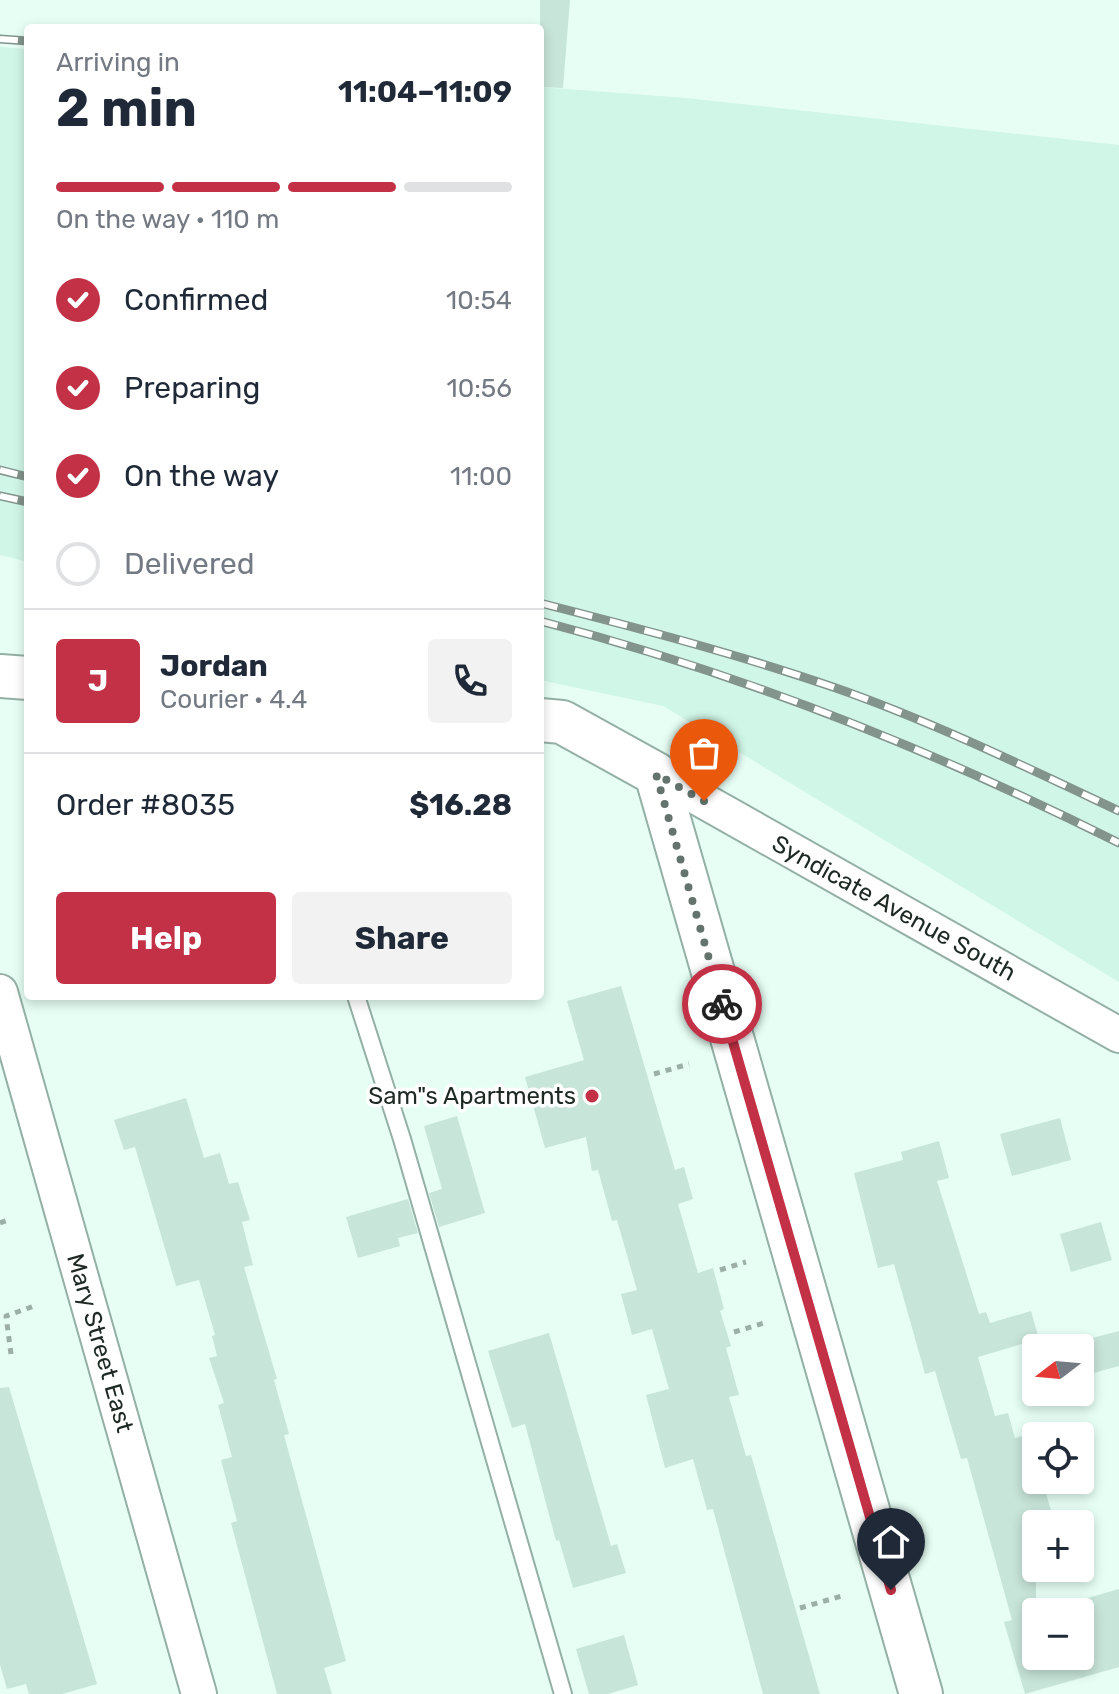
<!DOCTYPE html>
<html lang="en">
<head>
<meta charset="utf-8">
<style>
	:root { --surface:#fff; --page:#f2f2f3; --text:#1f2937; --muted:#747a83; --line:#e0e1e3; --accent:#c23145 }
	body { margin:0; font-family:Rubik,sans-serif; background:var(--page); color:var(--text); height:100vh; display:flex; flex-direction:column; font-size:30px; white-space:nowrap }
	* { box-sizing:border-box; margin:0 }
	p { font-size:26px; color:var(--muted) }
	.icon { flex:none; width:44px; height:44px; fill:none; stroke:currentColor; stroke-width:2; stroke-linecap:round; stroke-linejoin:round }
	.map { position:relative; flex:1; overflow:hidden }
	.panel { position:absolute; left:24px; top:24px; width:520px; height:976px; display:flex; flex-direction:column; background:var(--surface); border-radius:8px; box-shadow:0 4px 12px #0003 }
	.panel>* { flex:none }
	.needle { width:52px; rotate:254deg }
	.controls { position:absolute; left:1022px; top:1334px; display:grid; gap:16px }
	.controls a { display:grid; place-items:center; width:72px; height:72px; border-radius:8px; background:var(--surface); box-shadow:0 4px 12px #0003; font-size:40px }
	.pin { position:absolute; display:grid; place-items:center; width:68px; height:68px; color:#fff; margin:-82px -34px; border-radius:50% 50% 50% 0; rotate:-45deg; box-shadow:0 0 8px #0007 }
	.pin .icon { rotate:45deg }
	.courier { position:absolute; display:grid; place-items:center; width:80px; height:80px; margin:-40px; border:6px solid #c23145; border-radius:50%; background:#fff; color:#222; box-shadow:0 2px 10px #0007 }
	.summary em { font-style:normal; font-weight:700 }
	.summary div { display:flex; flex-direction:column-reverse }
	.summary { display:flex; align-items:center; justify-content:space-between; height:136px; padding:0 32px }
	h1 { font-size:52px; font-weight:700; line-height:60px }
	.bar { display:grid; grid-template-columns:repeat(4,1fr); gap:12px 8px; align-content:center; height:96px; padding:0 32px }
	.bar i { height:10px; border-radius:6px; background:var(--line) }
	.bar .selected { background:var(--accent) }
	.bar p { grid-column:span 4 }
	.line { display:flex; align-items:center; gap:20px; padding:0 32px; border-top:2px solid var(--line) }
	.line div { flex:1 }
	.round { display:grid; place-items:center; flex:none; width:84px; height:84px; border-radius:8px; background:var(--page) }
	ol { padding:0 32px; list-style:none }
	li { display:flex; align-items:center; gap:24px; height:88px }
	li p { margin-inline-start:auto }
	li .icon { padding:8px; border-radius:50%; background:var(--accent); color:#fff; stroke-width:4 }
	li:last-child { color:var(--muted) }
	li i { width:44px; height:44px; border:4px solid var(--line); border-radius:50% }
	.action { display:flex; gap:16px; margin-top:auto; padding:16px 32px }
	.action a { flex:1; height:92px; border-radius:8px; background:var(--accent); color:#fff; font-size:32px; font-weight:700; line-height:92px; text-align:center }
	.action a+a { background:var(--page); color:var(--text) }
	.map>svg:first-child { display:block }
	.built { fill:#d0f6e7 }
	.building { fill:#c8e5d9 }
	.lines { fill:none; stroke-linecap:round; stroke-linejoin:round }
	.service-casing { stroke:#94b0a5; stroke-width:20 }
	.minor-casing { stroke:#94b0a5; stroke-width:38 }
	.tertiary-casing { stroke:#94b0a5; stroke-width:46 }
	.path { stroke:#9cafa7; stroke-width:5; stroke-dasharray:6 6; stroke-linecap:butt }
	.service { stroke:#fff; stroke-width:16 }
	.minor { stroke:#fff; stroke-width:34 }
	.tertiary { stroke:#fff; stroke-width:42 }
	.rail-casing { stroke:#83948d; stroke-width:9 }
	.rail { stroke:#fff; stroke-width:6; stroke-dasharray:18; stroke-linecap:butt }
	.done { stroke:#64746d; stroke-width:8; stroke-dasharray:0 14.4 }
	.route { stroke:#c23145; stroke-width:10 }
	.poi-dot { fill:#c23145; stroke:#fff; stroke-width:3 }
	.labels { text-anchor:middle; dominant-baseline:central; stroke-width:7; stroke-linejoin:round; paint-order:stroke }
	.street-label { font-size:24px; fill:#1e2924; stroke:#fff }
	.poi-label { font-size:24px; fill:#1e2924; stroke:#fff; text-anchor:end }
</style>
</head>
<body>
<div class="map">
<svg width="1119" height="1694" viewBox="0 0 1119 1694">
	<rect width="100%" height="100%" fill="#e6fef4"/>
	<g class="built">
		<path d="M 0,47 L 28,49 L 28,562 L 0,555 Z"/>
		<path d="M 540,87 L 686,98 L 1119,145 L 1119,982 L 663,706 L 540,680 Z"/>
	</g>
	<g class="building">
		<path d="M 540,0 L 570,0 L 563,88 L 540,87 Z"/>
		<path d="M 621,986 L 675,1170 L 684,1167 L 693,1199 L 678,1204 L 698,1273 L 713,1268 L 724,1309 L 720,1311 L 731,1346 L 726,1348 L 739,1395 L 729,1397 L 746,1456 L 751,1455 L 820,1694 L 763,1694 L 713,1509 L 707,1510 L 693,1459 L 665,1468 L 646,1395 L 669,1389 L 652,1329 L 632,1335 L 621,1294 L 637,1290 L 617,1220 L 612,1221 L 598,1170 L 592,1171 L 586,1137 L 545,1148 L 525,1077 L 584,1060 L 567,1001 Z"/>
		<path d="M 186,1098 L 204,1158 L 220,1153 L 229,1184 L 238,1182 L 250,1220 L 242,1222 L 253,1265 L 244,1267 L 277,1379 L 274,1380 L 289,1434 L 284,1435 L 346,1661 L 324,1668 L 332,1694 L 277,1694 L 231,1523 L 237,1521 L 221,1460 L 232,1457 L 218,1405 L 224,1403 L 209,1358 L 217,1356 L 212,1336 L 215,1335 L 199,1280 L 176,1286 L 135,1147 L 124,1150 L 114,1120 Z"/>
		<path d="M 457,1116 L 485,1213 L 439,1227 L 429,1193 L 442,1189 L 424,1126 Z"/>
		<path d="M 1060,1118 L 1071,1160 L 1012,1176 L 1000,1134 Z"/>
		<path d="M 939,1141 L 949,1178 L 937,1181 L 979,1314 L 986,1312 L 990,1323 L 1031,1311 L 1039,1339 L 978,1357 L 995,1416 L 1008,1413 L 1015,1438 L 1031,1434 L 1036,1452 L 1036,1480 L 1042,1480 L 1055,1524 L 1036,1524 L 1036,1656 L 1080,1656 L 1080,1612 L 1040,1612 L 1119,1589 L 1119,1667 L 1025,1694 L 1004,1622 L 1012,1620 L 967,1458 L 961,1459 L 935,1371 L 925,1374 L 894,1264 L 878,1268 L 854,1173 L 903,1160 L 901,1152 Z"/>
		<path d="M 408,1199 L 418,1233 L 398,1238 L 400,1246 L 358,1258 L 346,1217 Z"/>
		<path d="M 1101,1222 L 1112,1260 L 1071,1272 L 1060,1234 Z"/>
		<path d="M 1119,1331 L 1119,1366 L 1086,1375 L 1077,1342 Z"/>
		<path d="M 549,1333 L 611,1546 L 617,1544 L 626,1573 L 573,1588 L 559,1540 L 556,1541 L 525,1424 L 512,1428 L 488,1351 Z"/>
		<path d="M 9,1387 L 97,1684 L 62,1694 L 29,1694 L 26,1684 L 7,1689 L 0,1665 L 0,1388 Z"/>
		<path d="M 624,1635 L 638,1685 L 608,1694 L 589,1694 L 576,1649 Z"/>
	</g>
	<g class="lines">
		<defs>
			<path id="service" d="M 356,996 L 402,1139 L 563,1694"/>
			<g id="minor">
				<path d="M 656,774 L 1119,1035"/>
				<path d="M 0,992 L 199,1694"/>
			</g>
			<g id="tertiary">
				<path d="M 0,676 L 28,678"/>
				<path d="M 540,720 L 562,722 L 656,774 L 921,1694"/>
			</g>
		</defs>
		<use href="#service" class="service-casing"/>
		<use href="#minor" class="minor-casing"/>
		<use href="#tertiary" class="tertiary-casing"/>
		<g class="path">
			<path d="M 654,1074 L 689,1064"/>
			<path d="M 0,1223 L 8,1220"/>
			<path d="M 720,1270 L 746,1262"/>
			<path d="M 734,1332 L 764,1323"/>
			<path d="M 11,1354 L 6,1316 L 37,1305"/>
			<path d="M 800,1608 L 842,1596"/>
		</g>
		<use href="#service" class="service"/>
		<use href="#minor" class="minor"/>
		<use href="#tertiary" class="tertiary"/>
		<defs>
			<g id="rail">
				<path d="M 0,39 L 28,41"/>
				<path d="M 0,470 L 28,477"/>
				<path d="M 0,496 L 28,502"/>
				<path d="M 540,603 C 638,628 737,654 833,687 C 931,721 1026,767 1119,811"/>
				<path d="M 540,621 C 741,673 933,750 1119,843"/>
			</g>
		</defs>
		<use href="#rail" class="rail-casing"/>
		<use href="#rail" class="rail"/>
	</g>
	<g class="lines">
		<path class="done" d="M 704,801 L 656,774 L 722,1004"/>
		<path class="route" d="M 722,1004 L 891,1590"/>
	</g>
	<circle class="poi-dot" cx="592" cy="1096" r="8"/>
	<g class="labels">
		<g class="street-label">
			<text transform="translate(894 908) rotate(29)">Syndicate Avenue South</text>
			<text transform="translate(100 1343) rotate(74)">Mary Street East</text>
		</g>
		<g class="poi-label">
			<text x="576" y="1096">Sam"s Apartments</text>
		</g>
	</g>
</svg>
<div class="controls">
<a><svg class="needle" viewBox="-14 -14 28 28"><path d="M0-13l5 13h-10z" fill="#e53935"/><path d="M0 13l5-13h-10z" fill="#747a83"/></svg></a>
<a><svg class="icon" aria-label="locate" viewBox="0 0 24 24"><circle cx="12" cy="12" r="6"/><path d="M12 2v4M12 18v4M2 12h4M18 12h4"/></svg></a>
<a>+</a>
<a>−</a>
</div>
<div class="pin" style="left:704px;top:801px;background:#ea580c"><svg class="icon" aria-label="bag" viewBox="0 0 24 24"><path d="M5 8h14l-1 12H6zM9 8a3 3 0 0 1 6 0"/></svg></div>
<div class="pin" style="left:891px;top:1590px;background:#1f2937"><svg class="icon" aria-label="home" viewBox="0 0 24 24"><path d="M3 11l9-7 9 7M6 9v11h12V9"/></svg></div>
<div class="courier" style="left:722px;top:1004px"><svg class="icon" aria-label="bike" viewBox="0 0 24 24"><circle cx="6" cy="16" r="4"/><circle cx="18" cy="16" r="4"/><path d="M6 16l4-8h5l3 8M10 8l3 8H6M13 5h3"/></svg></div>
<section class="panel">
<div class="summary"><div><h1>2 min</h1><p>Arriving in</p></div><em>11:04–11:09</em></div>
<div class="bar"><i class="selected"></i><i class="selected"></i><i class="selected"></i><i></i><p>On the way · 110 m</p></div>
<ol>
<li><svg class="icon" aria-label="check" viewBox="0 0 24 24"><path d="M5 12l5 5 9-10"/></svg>Confirmed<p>10:54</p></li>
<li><svg class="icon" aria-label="check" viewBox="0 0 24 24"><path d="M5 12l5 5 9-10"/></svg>Preparing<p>10:56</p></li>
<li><svg class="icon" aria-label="check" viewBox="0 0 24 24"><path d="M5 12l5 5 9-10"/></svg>On the way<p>11:00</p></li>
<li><i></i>Delivered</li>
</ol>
<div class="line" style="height:144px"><b class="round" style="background:var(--accent);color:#fff">J</b><div><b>Jordan</b><p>Courier · 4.4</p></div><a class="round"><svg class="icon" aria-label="phone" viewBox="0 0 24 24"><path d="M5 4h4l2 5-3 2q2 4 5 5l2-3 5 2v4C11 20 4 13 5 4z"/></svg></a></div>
<div class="line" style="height:104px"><div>Order #8035</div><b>$16.28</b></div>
<div class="action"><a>Help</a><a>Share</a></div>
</section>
</div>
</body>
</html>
